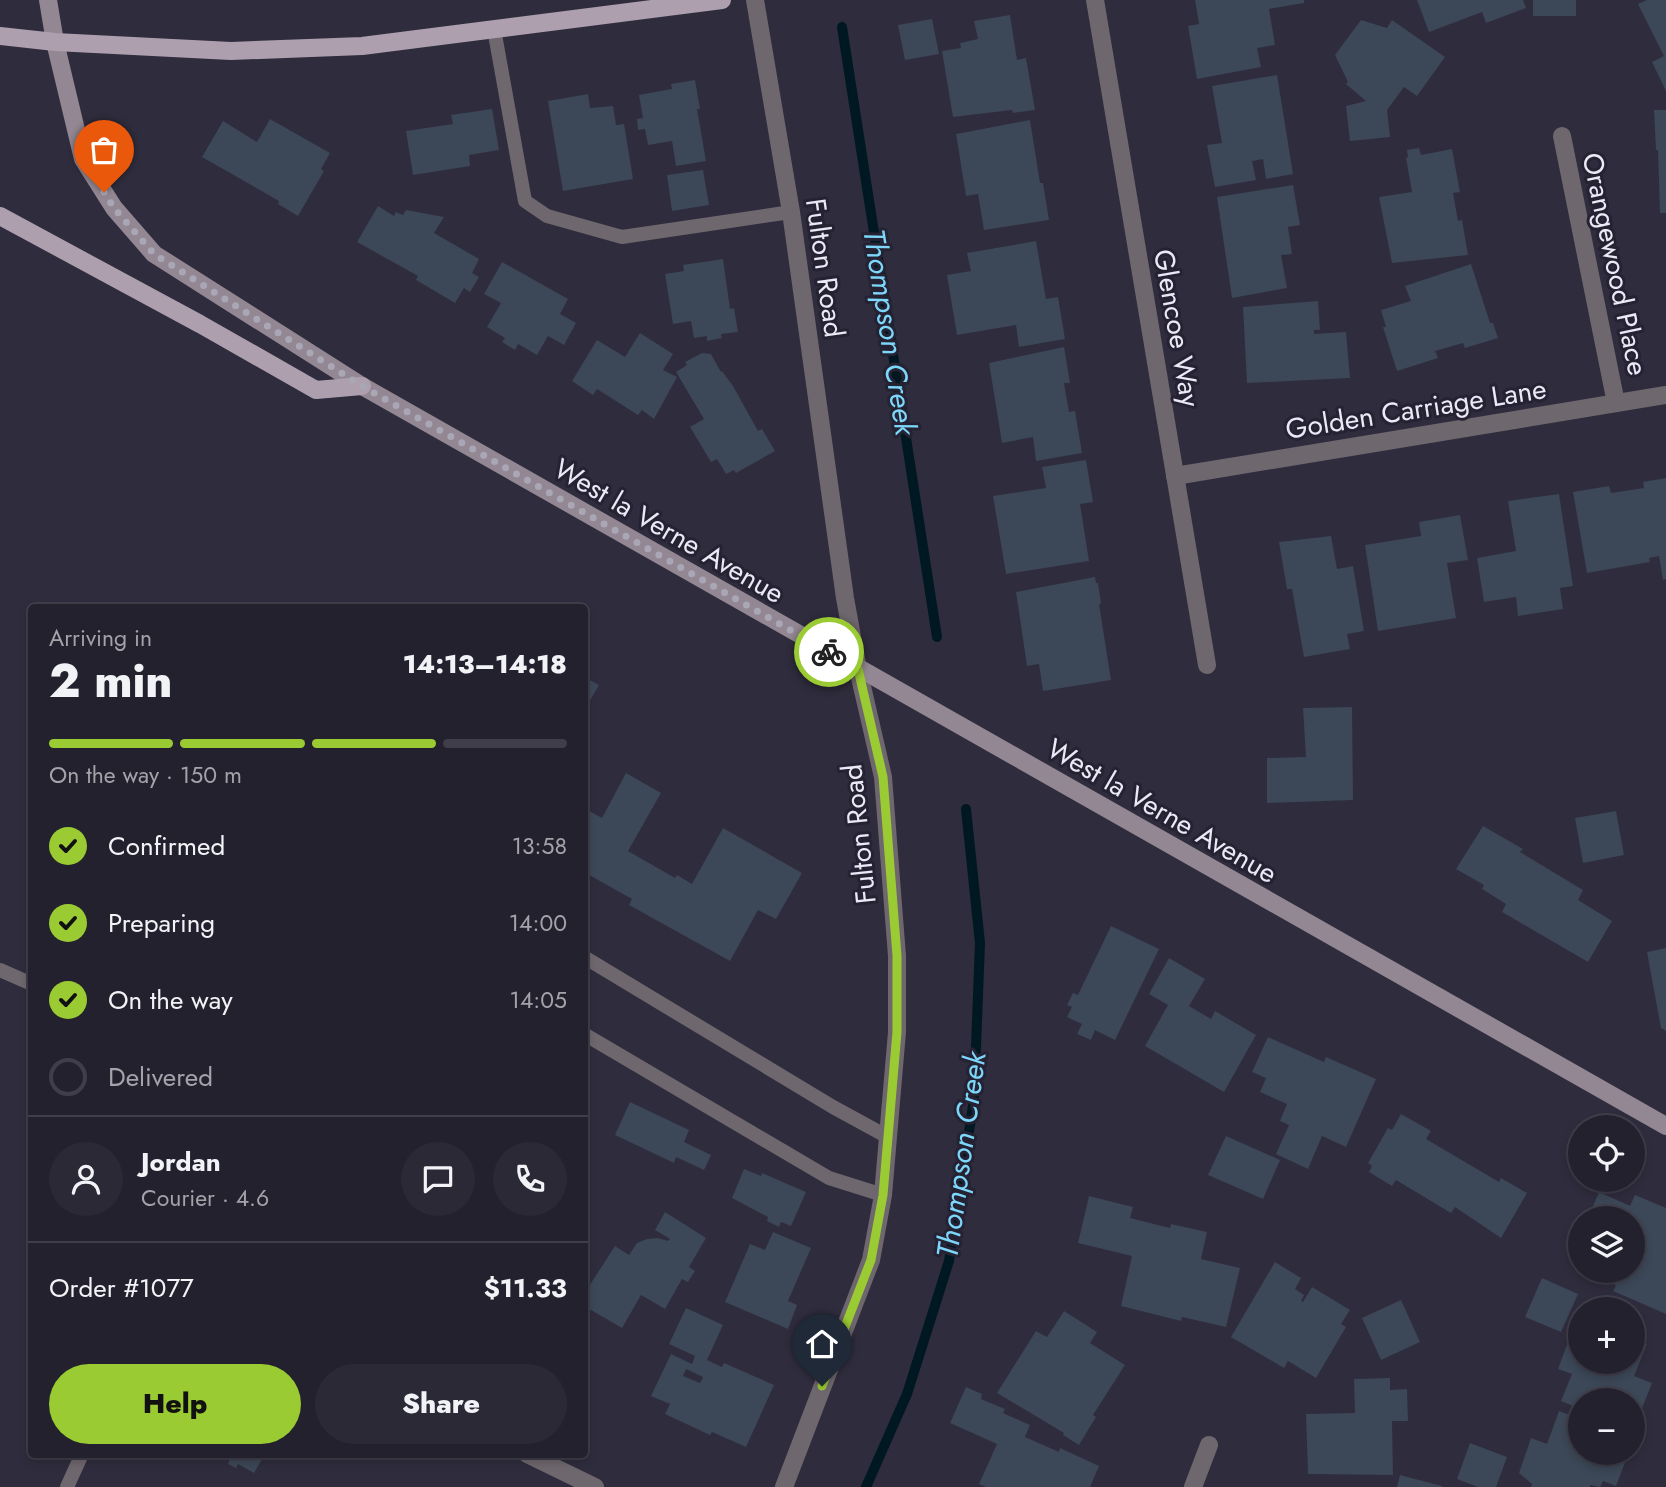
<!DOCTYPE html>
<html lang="en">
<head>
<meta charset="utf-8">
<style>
	:root { --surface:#23212e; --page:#2b2936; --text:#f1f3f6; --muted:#a3a3aa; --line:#403e4a; --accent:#9bcb32 }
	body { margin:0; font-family:Jost,sans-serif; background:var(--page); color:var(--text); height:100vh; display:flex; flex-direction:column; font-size:26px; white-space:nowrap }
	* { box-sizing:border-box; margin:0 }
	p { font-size:23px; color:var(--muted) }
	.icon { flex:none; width:38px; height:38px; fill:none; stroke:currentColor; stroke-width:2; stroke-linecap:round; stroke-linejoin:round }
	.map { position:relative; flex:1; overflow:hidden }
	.side { position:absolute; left:28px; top:604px; width:560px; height:854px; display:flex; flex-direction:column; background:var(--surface); border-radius:7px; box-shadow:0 4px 10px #0003,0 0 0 2px var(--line) }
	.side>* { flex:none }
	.buttons { position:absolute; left:1568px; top:1115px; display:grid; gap:14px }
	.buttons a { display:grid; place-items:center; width:77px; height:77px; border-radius:50%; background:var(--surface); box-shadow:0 4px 10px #0003,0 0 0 2px var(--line); font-size:35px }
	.pin { position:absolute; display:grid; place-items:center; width:60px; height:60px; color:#fff; margin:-72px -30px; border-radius:50% 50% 50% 0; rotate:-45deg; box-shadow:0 0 7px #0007 }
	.pin .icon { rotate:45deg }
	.courier { position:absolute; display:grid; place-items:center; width:70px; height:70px; margin:-35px; border:5px solid #9bcb32; border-radius:50%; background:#fff; color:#222; box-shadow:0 2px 9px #0007 }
	.summary em { font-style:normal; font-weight:800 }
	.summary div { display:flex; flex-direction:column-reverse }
	.summary { display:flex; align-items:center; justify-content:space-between; height:119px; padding:0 21px }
	h1 { font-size:46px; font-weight:800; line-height:52px }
	.bar { display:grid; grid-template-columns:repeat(4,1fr); gap:10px 7px; align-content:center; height:84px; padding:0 21px }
	.bar i { height:9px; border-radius:5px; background:var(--line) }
	.bar .current { background:var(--accent) }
	.bar p { grid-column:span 4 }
	.line { display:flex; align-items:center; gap:18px; padding:0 21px; border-top:2px solid var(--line) }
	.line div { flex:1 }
	.round { display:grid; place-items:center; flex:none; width:74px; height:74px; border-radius:37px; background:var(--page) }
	ol { padding:0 21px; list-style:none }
	li { display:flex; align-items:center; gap:21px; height:77px }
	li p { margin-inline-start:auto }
	li .icon { padding:7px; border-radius:50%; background:var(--accent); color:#111; stroke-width:4 }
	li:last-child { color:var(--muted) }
	li i { width:38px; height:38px; border:4px solid var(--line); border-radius:50% }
	.button { display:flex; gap:14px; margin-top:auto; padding:14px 21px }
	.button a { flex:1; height:80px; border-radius:42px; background:var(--accent); color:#111; font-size:28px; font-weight:800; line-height:80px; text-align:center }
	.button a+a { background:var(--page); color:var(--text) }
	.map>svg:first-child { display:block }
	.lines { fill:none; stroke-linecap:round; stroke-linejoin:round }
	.stream { stroke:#001822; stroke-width:10 }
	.building { fill:#3c4757; fill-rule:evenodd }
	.service { stroke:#6e676e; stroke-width:14 }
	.minor { stroke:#6e676e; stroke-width:18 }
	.secondary { stroke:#928792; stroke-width:18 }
	.primary { stroke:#ad9fae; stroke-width:18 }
	.done { stroke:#a9a7b5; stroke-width:7; stroke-dasharray:0 12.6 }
	.route { stroke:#9bcb32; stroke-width:9 }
	.labels { text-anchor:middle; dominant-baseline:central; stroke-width:6; stroke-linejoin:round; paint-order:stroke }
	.street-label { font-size:28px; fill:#ebe9f5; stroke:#252233 }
	.water-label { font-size:30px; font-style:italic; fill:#7dd7fa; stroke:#252233 }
</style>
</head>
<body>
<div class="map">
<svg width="1666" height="1487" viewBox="0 0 1666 1487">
	<rect width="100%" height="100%" fill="#2f2c3d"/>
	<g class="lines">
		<g class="stream">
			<path d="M 842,27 L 937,637"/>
			<path d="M 866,1487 L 907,1394 L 949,1261 L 974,1099 L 980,943 L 966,809"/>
		</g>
	</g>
	<g class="building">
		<path d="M 1195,0 L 1304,0 L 1304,3 L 1269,9 L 1275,45 L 1257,48 L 1261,67 L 1197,79 L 1188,26 L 1199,24 Z"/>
		<path d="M 1417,0 L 1523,0 L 1526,8 L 1486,23 L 1482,12 L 1429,32 Z"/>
		<rect x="1533" y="0" width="43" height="16"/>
		<path d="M 1647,0 L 1666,0 L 1666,91 L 1652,62 L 1664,56 L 1638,4 Z"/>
		<path d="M 1010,15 L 1017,60 L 1026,58 L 1035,110 L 1013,113 L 1012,110 L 953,117 L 942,51 L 961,48 L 960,43 L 978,39 L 974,21 Z"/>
		<path d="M 932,19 L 939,54 L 905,60 L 898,25 Z"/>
		<path d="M 1361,20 L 1387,28 L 1392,20 L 1445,57 L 1417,96 L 1404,87 L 1387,110 L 1390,137 L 1350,141 L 1346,106 L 1366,101 L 1346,84 L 1348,82 L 1335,55 Z"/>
		<path d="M 1277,75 L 1293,174 L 1266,179 L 1263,159 L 1252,161 L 1256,180 L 1215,187 L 1207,145 L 1222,143 L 1212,86 Z"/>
		<path d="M 695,80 L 700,109 L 697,109 L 706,161 L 676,166 L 672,141 L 648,145 L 645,129 L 638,130 L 637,119 L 643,118 L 639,95 L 672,89 L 671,84 Z"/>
		<path d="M 588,94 L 590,108 L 613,106 L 616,125 L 624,124 L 633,179 L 563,191 L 548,101 Z"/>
		<path d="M 492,109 L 499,150 L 469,155 L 470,166 L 413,175 L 406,131 L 453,124 L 451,115 Z"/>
		<path d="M 1654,110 L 1666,110 L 1666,213 L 1660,213 L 1658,150 L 1656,150 Z"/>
		<path d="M 270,119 L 330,153 L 321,169 L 324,171 L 298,216 L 278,204 L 279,201 L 202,157 L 223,121 L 257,142 Z"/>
		<path d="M 1030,120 L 1040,183 L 1043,183 L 1049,220 L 984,230 L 978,194 L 966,196 L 956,134 Z"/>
		<path d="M 1419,148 L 1421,155 L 1452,149 L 1460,192 L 1453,193 L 1458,221 L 1462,220 L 1468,255 L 1392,263 L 1379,197 L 1412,192 L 1406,158 L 1408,157 L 1407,150 Z"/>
		<path d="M 703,170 L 709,205 L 672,211 L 667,175 Z"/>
		<path d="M 1293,185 L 1300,225 L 1288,227 L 1292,254 L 1281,255 L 1287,288 L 1232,298 L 1217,197 Z"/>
		<path d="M 378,206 L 394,216 L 396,212 L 403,215 L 406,210 L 444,217 L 434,233 L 479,259 L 472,273 L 479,277 L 470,292 L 464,288 L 455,303 L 416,280 L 418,276 L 357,242 Z"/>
		<path d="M 1036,241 L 1046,299 L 1058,297 L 1065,339 L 1019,347 L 1016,325 L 957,335 L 947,275 L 971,271 L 967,253 Z"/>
		<path d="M 723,259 L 730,309 L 734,308 L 738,332 L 721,334 L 722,338 L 707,341 L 707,336 L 694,338 L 691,321 L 673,324 L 665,274 L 684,271 L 683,265 Z"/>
		<path d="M 502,262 L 568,299 L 560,314 L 576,323 L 564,345 L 548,336 L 537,355 L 518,344 L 515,350 L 502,342 L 505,338 L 487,327 L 501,303 L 484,294 Z"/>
		<path d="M 1471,264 L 1490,323 L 1493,323 L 1498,338 L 1465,348 L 1463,343 L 1435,351 L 1438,358 L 1397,371 L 1383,327 L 1386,327 L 1381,310 L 1411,301 L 1405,286 Z"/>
		<path d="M 1318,301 L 1320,330 L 1314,330 L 1314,334 L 1346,332 L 1350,378 L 1247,383 L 1243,307 Z"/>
		<path d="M 640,333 L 673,354 L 663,370 L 677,377 L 654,419 L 642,410 L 638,415 L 597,389 L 593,395 L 572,381 L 597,340 L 625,357 Z"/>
		<path d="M 1064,347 L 1070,383 L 1064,383 L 1069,412 L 1075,411 L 1082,453 L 1036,461 L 1033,437 L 1002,443 L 989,363 Z"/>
		<path d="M 702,353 L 711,354 L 721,372 L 722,371 L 733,386 L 758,431 L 762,429 L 775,451 L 736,473 L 734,470 L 726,474 L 717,459 L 711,462 L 690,427 L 704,419 L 676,372 L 687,365 L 685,362 Z"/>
		<path d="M 1086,460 L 1093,502 L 1080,504 L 1089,561 L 1006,574 L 993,496 L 1046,488 L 1042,467 Z"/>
		<path d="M 1666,478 L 1666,579 L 1663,580 L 1659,556 L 1649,558 L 1650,562 L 1587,573 L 1573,492 L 1609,486 L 1611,493 L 1644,488 L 1643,482 Z"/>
		<path d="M 1559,494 L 1573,586 L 1560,588 L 1563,609 L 1518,616 L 1516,597 L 1484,602 L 1477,558 L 1516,551 L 1508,501 Z"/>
		<path d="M 1460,515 L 1468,560 L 1447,563 L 1456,618 L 1378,631 L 1365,545 L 1421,536 L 1419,522 Z"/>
		<path d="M 1331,536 L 1337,569 L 1353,566 L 1364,631 L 1347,634 L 1350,649 L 1304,657 L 1292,589 L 1287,589 L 1279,542 Z"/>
		<path d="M 1095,577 L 1096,583 L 1098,583 L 1101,604 L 1099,604 L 1111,680 L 1043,691 L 1039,664 L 1027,666 L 1016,592 Z"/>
		<path d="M 584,677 L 599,685 L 584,711 Z"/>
		<path d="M 1352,707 L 1353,800 L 1267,803 L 1267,758 L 1306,757 L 1303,708 Z"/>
		<path d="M 626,773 L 661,793 L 628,851 L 675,878 L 677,875 L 692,884 L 723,828 L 802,873 L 776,919 L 758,910 L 730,961 L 629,905 L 632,899 L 584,872 L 584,808 L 602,818 Z"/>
		<path d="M 1616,811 L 1624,855 L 1583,863 L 1575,818 Z"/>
		<path d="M 1483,826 L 1523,849 L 1520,852 L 1583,890 L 1578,900 L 1612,921 L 1588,962 L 1502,912 L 1506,904 L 1482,889 L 1484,885 L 1456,869 Z"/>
		<path d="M 1111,926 L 1159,949 L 1115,1040 L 1095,1030 L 1091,1040 L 1077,1034 L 1082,1024 L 1067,1017 L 1072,1007 L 1067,1005 L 1073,993 L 1078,995 Z"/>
		<path d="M 1666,948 L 1666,1031 L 1661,1028 L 1647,952 Z"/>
		<path d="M 1169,958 L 1205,979 L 1189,1006 L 1211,1019 L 1215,1011 L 1256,1035 L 1224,1092 L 1145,1046 L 1168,1005 L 1149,994 Z"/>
		<path d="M 1268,1037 L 1324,1062 L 1326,1057 L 1376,1079 L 1346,1147 L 1322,1136 L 1308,1169 L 1276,1154 L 1289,1125 L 1280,1121 L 1287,1104 L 1260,1092 L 1266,1078 L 1252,1072 Z"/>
		<path d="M 630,1102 L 689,1130 L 684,1142 L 711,1155 L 704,1170 L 676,1157 L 674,1163 L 615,1135 Z"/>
		<path d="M 1401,1114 L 1431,1131 L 1426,1139 L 1499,1182 L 1501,1178 L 1527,1193 L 1501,1238 L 1455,1207 L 1451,1213 L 1396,1180 L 1392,1186 L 1369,1172 L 1372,1166 L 1368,1163 L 1388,1128 L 1392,1130 Z"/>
		<path d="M 1226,1136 L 1280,1160 L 1263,1199 L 1208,1175 Z"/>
		<path d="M 744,1169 L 761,1176 L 762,1173 L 806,1192 L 791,1226 L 781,1222 L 779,1227 L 767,1221 L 768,1217 L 732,1198 Z"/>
		<path d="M 1599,1192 L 1630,1206 L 1635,1195 L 1666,1208 L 1666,1314 L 1613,1291 L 1616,1286 L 1609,1279 L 1596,1270 L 1633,1270 L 1633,1218 L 1588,1218 Z"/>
		<path d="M 1089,1196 L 1133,1207 L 1130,1218 L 1170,1228 L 1171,1224 L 1207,1232 L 1201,1259 L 1240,1268 L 1226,1327 L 1182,1317 L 1181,1321 L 1121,1306 L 1132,1256 L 1078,1243 Z"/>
		<path d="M 665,1212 L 706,1238 L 689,1267 L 695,1271 L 688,1282 L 682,1279 L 665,1309 L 641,1295 L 622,1328 L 584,1306 L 584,1294 L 615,1246 L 629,1255 L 637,1243 L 647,1239 L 658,1238 L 668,1241 L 670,1239 L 655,1230 Z"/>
		<path d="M 773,1232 L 811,1248 L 788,1301 L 797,1305 L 788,1329 L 725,1302 L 750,1244 L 765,1250 Z"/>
		<path d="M 1275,1262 L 1301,1278 L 1295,1289 L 1304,1295 L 1301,1301 L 1303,1302 L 1312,1287 L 1350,1310 L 1341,1324 L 1346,1327 L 1316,1378 L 1288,1361 L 1284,1368 L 1231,1337 Z"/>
		<path d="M 1542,1278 L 1578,1294 L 1561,1332 L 1525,1317 Z"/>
		<path d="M 1401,1300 L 1420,1342 L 1381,1360 L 1362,1318 Z"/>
		<path d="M 686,1308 L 723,1325 L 707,1360 L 722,1367 L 724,1363 L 774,1385 L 746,1447 L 712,1432 L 710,1435 L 665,1414 L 670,1404 L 651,1396 L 671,1354 L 692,1364 L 695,1356 L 669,1344 ZM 686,1369 L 703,1377 L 700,1383 L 683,1376 Z"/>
		<path d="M 1064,1311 L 1097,1332 L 1090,1343 L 1125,1365 L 1093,1415 L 1096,1417 L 1079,1445 L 1063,1435 L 1064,1433 L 997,1393 L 1036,1331 L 1047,1337 Z"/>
		<path d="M 1573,1328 L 1580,1329 L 1580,1362 L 1633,1362 L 1633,1339 L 1647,1344 L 1634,1376 L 1652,1383 L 1633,1431 L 1633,1400 L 1580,1400 L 1580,1409 L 1561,1401 L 1572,1374 L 1558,1369 Z"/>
		<path d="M 1390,1378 L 1390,1390 L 1407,1389 L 1408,1421 L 1392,1421 L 1393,1475 L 1308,1474 L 1306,1414 L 1355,1413 L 1354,1379 Z"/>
		<path d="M 966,1387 L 982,1394 L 981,1399 L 1005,1409 L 1003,1413 L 1030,1425 L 1025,1437 L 1059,1452 L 1060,1448 L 1099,1466 L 1090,1487 L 986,1487 L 979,1484 L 997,1444 L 950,1423 Z"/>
		<path d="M 1559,1411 L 1580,1419 L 1580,1452 L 1629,1452 L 1616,1486 L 1603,1481 L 1600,1487 L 1590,1485 L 1590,1487 L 1531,1487 L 1532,1484 L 1519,1473 L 1531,1438 L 1547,1444 Z"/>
		<path d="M 1470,1443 L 1507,1457 L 1496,1487 L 1478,1487 L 1457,1479 Z"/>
		<path d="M 222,1454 L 265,1454 L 254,1473 L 238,1464 L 236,1468 L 228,1464 L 230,1459 Z"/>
		<path d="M 1400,1475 L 1442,1486 L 1442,1487 L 1397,1487 Z"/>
	</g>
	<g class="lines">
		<g class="service">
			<path d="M 494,29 L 525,201 L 547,216 L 622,237 L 791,212"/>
			<path d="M 584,957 L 833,1107 L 888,1137"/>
			<path d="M 0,970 L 32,984"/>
			<path d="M 584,1034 L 829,1178 L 883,1195"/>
			<path d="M 67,1487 L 82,1454"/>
		</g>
		<g class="minor">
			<path d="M 755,0 L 791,212 L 845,598 L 858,669 L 883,777 L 897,956 L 897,1032 L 883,1195 L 871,1260 L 784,1487"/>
			<path d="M 1095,0 L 1207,665"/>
			<path d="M 1562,136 L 1616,403"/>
			<path d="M 1175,476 L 1666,395"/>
			<path d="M 527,1454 L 595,1487"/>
			<path d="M 1193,1487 L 1209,1445"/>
		</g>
		<path class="secondary" d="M 48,0 L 55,42 L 83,159 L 114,208 L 154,254 L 362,386 L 1666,1126"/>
		<g class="primary">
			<path d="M 0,36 L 55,42 L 231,51 L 362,46 L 722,0"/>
			<path d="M 0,216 L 200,324 L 316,390 L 362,386"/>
		</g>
	</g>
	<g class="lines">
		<path class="done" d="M 104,192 L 114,208 L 154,254 L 362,386 L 829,652"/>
		<path class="route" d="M 822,1386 L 871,1260 L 883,1195 L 897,1032 L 897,956 L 883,777 L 858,669 L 829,652"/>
	</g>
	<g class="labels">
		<g class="street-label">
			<text transform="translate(1615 264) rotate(78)">Orangewood Place</text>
			<text transform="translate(825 268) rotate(82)">Fulton Road</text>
			<text transform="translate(1177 328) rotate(80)">Glencoe Way</text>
			<text transform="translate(1416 409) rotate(-9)">Golden Carriage Lane</text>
			<text transform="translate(669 531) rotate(30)">West la Verne Avenue</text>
			<text transform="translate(1162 811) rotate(30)">West la Verne Avenue</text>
			<text transform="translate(859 834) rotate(-96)">Fulton Road</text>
		</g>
		<g class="water-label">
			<text transform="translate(890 332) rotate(81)">Thompson Creek</text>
			<text transform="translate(961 1155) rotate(-82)">Thompson Creek</text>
		</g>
	</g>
</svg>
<div class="buttons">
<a><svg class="icon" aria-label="locate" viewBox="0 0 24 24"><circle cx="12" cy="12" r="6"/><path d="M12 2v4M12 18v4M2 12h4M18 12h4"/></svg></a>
<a><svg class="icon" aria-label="layers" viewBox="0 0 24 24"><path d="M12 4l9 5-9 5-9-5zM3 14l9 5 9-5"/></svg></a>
<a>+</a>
<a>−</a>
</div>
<div class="pin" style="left:104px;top:192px;background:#ea580c"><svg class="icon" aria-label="bag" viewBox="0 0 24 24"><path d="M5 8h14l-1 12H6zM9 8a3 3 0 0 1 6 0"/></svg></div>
<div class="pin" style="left:822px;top:1386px;background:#1f2937"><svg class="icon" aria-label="home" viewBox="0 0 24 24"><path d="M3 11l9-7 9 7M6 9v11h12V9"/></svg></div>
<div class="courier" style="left:829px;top:652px"><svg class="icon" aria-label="bike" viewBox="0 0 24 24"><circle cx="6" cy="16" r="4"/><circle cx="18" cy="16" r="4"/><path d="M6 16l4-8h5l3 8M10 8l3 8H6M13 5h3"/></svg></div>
<section class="side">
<div class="summary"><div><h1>2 min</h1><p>Arriving in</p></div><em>14:13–14:18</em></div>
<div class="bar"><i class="current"></i><i class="current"></i><i class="current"></i><i></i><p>On the way · 150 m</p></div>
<ol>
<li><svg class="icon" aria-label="check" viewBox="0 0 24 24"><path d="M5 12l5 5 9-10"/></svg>Confirmed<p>13:58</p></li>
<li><svg class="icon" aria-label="check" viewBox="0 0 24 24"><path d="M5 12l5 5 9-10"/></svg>Preparing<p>14:00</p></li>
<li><svg class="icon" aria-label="check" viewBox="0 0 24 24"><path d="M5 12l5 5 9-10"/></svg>On the way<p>14:05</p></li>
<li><i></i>Delivered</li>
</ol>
<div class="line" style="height:126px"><a class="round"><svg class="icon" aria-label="person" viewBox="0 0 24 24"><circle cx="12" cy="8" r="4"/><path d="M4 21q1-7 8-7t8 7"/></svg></a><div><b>Jordan</b><p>Courier · 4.6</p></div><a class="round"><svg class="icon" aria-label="chat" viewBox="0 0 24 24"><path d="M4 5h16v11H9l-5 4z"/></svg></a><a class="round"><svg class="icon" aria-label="phone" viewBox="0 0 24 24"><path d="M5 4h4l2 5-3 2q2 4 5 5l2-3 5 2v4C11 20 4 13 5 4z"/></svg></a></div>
<div class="line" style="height:91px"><div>Order #1077</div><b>$11.33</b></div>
<div class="button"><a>Help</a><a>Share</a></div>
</section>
</div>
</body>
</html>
